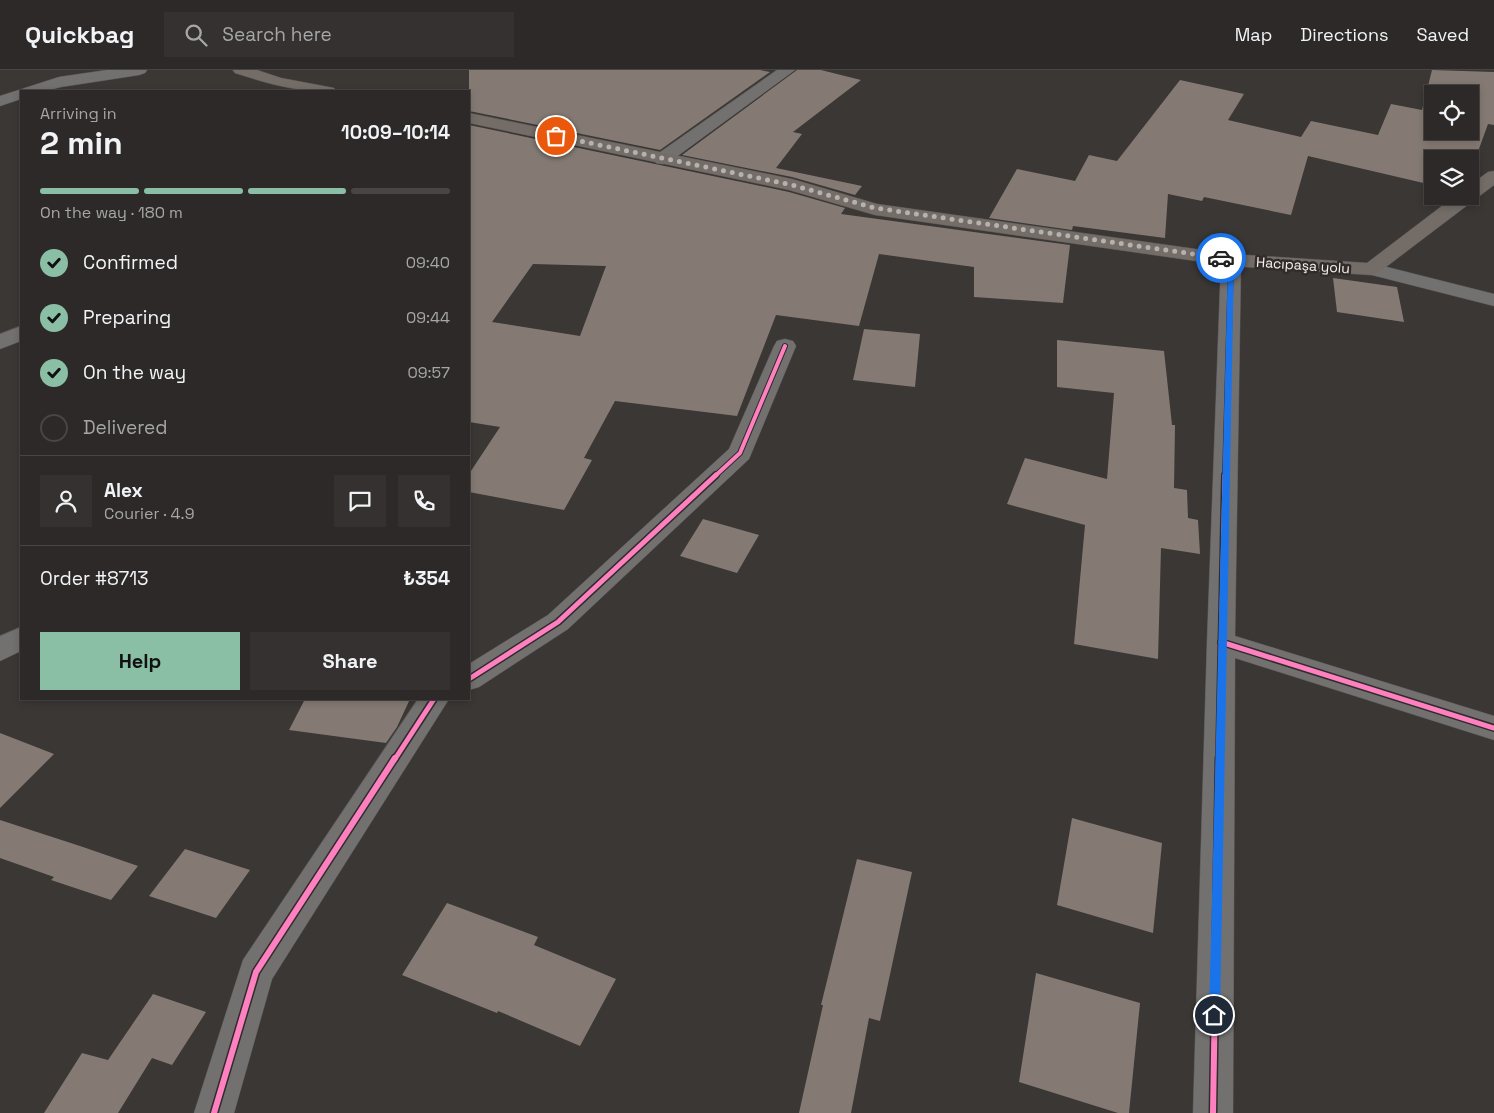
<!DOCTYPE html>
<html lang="en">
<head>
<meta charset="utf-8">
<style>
	:root { --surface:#2c2928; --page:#343130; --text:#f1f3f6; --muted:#a6a6a8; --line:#484545; --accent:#8abfa5 }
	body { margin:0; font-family:"Space Grotesk",sans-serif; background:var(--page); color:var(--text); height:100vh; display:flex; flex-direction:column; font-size:19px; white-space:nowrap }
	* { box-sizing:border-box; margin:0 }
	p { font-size:16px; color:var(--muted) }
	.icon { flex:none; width:28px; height:28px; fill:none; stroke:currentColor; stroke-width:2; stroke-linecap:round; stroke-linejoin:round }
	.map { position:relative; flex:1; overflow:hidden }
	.side { position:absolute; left:20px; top:20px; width:450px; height:610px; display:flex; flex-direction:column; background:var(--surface); border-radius:0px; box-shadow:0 2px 8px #0003,0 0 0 1px var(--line) }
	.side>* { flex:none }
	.buttons { position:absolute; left:1424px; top:15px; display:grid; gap:10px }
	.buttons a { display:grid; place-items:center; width:55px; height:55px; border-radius:0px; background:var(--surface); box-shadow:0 2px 8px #0003,0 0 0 1px var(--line); font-size:25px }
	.pin { position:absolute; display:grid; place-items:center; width:42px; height:42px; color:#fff; margin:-21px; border:2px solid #fff; border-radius:50%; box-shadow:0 1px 5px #0007 }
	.courier { position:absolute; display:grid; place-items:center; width:50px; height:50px; margin:-25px; border:4px solid #1a73e8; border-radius:50%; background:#fff; color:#222; box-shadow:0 1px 6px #0007 }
	.head em { font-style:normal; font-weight:600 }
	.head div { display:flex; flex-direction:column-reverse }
	.head { display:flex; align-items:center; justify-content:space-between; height:85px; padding:0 20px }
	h1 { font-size:32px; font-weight:600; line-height:38px }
	.bar { display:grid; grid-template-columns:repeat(4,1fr); gap:8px 5px; align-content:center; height:60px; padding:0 20px }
	.bar i { height:6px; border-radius:4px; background:var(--line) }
	.bar .on { background:var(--accent) }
	.bar p { grid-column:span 4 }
	.line { display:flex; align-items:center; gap:12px; padding:0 20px; border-top:1px solid var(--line) }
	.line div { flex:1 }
	.round { display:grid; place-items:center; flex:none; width:52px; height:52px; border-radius:0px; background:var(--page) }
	ol { padding:0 20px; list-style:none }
	li { display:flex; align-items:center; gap:15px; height:55px }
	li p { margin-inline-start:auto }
	li .icon { padding:5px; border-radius:50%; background:var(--accent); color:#111; stroke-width:4 }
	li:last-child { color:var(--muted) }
	li i { width:28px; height:28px; border:2px solid var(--line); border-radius:50% }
	.action { display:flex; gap:10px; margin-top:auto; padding:10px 20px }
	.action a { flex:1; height:58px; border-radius:0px; background:var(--accent); color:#111; font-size:20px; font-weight:600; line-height:58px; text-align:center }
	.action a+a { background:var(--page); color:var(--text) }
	header { display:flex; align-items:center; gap:30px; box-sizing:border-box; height:70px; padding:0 25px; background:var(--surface); border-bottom:1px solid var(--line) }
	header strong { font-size:24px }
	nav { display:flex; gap:28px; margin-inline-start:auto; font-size:18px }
	.search { width:350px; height:45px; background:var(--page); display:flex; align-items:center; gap:12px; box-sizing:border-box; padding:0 18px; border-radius:0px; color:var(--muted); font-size:19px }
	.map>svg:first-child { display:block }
	.building { fill:#847a73; fill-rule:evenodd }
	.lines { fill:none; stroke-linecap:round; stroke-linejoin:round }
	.minor-casing { stroke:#585554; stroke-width:1 }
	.major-casing { stroke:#585554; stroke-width:1 }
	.minor { fill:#737170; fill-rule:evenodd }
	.major { fill:#746d67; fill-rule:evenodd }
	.cycleway-far2-casing { stroke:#312c2a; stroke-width:6 }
	.cycleway-far1-casing { stroke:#312c2a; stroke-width:8 }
	.cycleway-casing { stroke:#312c2a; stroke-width:9 }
	.cycleway-far2 { stroke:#ff80c0; stroke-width:4 }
	.cycleway-far1 { stroke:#ff80c0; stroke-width:5 }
	.cycleway { stroke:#ff80c0; stroke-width:6 }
	.route { fill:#1a73e8 }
	.done { stroke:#b4b1af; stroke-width:5; stroke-dasharray:0 9 }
	.labels { text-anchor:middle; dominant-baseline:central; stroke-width:5; stroke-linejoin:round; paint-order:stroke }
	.far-street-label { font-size:14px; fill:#f6f3f1; stroke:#312c2a }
</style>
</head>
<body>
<header>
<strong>Quickbag</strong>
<div class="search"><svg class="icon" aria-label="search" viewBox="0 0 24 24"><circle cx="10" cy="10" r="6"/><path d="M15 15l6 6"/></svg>Search here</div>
<nav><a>Map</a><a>Directions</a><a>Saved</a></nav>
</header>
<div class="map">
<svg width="1494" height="1043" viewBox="0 0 1494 1043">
	<rect width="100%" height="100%" fill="#3a3735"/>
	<g class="building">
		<path d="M 469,0 L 760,0 L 770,2 L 660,80 L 469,41 Z"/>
		<path d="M 797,0 L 821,0 L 861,10 L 793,62 L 802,64 L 776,98 L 862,116 L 855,125 L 792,107 L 682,85 Z"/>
		<path d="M 1432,0 L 1494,2 L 1494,55 L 1488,54 L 1472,98 L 1470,98 L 1470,89 L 1432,89 L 1432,115 L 1308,86 L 1291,145 L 1204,127 L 1202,131 L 1168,124 L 1165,168 L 1073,156 L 1072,160 L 989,148 L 1017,99 L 1075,111 L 1089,85 L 1117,91 L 1180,10 L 1244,24 L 1228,50 L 1301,67 L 1311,51 L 1378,65 L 1391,34 L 1422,40 ZM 1432,24 L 1470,24 L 1470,61 L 1432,61 Z"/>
		<path d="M 469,55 L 789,122 L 845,138 L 841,144 L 1070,175 L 1063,233 L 974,227 L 974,197 L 879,184 L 859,256 L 776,245 L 737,346 L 615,331 L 584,388 L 592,390 L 564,440 L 469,422 L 469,404 L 500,357 L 469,352 ZM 533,194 L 606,196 L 580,266 L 492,252 Z"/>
		<path d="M 1333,208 L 1397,217 L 1404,252 L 1337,242 Z"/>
		<path d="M 864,259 L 920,264 L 915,317 L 853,310 Z"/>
		<path d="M 1057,270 L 1164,281 L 1172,355 L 1175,355 L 1174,418 L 1187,420 L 1188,448 L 1198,450 L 1200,484 L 1161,478 L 1158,589 L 1074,574 L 1085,455 L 1007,434 L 1025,388 L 1107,409 L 1114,323 L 1057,317 Z"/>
		<path d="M 703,449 L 759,465 L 737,503 L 680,486 Z"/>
		<path d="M 305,629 L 410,629 L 397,657 L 386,673 L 289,660 Z"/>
		<path d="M 0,663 L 54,684 L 0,738 Z"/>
		<path d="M 1072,748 L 1162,773 L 1153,863 L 1057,835 Z"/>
		<path d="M 0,750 L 80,776 L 138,796 L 111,830 L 51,810 L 54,807 L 0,788 Z"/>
		<path d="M 185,779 L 250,800 L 216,848 L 149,826 Z"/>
		<path d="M 857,789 L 912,802 L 880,951 L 869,948 L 851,1043 L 799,1043 L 823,935 L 821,935 Z"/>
		<path d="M 447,833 L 538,867 L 534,875 L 616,909 L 580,976 L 498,941 L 497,943 L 402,905 Z"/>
		<path d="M 1036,903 L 1140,933 L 1129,1043 L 1118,1043 L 1019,1012 Z"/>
		<path d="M 153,924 L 206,942 L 172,995 L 152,988 L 118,1043 L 44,1043 L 82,983 L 108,990 Z"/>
	</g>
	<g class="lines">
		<defs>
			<g id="minor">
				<path d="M 107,0 L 147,0 L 145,3 L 139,5 L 61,17 L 45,21 L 21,21 L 21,29 L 0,36 L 0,26 L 59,7 Z"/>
				<path d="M 777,0 L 795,0 L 668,93 L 662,94 L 656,93 L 653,89 L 656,85 Z"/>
				<path d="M 1231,184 L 1238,186 L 1241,190 L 1235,566 L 1494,646 L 1494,670 L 1235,588 L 1233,1043 L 1193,1043 L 1207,572 L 1221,190 L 1224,186 Z"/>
				<path d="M 1371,193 L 1494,224 L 1494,236 L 1364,203 L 1361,199 L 1364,195 Z"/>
				<path d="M 21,256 L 21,271 L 0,279 L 0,264 Z"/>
				<path d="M 785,269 L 793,271 L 796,276 L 749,389 L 568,559 L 479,617 L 469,620 L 469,594 L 548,545 L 729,379 L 774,276 L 777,271 Z"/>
				<path d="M 21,557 L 21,581 L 0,591 L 0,566 Z"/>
				<path d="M 418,629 L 449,629 L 272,909 L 234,1043 L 194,1043 L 243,890 Z"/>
			</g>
			<g id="major">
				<path d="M 233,0 L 257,0 L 281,8 L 334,18 L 336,21 C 300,23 269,14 235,3 Z"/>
				<path d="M 469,43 L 792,109 L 877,134 L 1231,184 L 1367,193 L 1455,126 L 1470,126 L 1470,115 L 1488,102 L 1494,101 L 1494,115 L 1378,203 L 1371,205 L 1231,196 L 875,145 L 789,120 L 469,53 Z"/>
			</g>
		</defs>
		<use href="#minor" class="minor-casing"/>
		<use href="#major" class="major-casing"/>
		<use href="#minor" class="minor"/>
		<use href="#major" class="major"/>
		<defs>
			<g id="cycleway-far2">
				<path d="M 714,407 L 740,383 L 785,276"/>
				<path d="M 1225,407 L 1231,190"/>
			</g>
			<g id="cycleway-far1">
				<path d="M 1221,572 L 1494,658"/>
				<path d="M 469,609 L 558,552 L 716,405"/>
				<path d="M 395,689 L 434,629"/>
				<path d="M 1219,689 L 1225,405"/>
			</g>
			<g id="cycleway">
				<path d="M 214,1043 L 256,902 L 395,688"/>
				<path d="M 1213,1043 L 1219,688"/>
			</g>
		</defs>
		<use href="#cycleway-far2" class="cycleway-far2-casing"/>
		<use href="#cycleway-far1" class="cycleway-far1-casing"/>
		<use href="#cycleway" class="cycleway-casing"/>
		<use href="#cycleway-far2" class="cycleway-far2"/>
		<use href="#cycleway-far1" class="cycleway-far1"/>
		<use href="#cycleway" class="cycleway"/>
	</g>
	<path class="route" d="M 1219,187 L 1234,190 L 1220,945 L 1218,949 L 1214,950 L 1210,949 L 1209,945 L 1228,191 L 1219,190 Z"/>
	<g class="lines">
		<path class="done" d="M 556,66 L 792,115 L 875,138 L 1221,188"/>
	</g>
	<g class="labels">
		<g class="far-street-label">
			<text transform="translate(1303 195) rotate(4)">Hacıpaşa yolu</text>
		</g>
	</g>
</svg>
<div class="buttons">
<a><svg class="icon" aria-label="locate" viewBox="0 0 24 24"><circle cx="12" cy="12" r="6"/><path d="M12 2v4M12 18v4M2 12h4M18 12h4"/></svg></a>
<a><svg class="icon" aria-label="layers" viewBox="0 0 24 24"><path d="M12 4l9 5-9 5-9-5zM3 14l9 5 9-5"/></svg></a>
</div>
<div class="pin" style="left:556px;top:66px;background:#ea580c"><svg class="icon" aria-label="bag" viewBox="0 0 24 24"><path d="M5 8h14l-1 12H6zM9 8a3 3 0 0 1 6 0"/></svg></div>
<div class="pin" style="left:1214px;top:945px;background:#1f2937"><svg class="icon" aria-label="home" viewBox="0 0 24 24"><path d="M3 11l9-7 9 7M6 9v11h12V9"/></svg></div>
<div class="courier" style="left:1221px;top:188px"><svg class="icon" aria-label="car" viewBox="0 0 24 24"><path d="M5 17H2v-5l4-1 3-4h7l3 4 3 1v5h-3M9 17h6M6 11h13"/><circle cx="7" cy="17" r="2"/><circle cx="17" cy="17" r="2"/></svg></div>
<section class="side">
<div class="head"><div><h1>2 min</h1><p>Arriving in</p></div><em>10:09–10:14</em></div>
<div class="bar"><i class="on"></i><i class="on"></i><i class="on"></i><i></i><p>On the way · 180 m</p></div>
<ol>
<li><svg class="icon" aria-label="check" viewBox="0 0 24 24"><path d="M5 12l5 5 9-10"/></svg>Confirmed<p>09:40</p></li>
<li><svg class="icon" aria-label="check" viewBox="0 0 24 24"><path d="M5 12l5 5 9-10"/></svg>Preparing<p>09:44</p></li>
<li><svg class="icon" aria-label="check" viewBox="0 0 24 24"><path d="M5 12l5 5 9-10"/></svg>On the way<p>09:57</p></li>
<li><i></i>Delivered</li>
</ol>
<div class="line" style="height:90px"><a class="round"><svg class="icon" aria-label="person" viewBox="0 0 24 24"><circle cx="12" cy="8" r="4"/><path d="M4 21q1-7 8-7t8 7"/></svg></a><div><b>Alex</b><p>Courier · 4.9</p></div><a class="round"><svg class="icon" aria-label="chat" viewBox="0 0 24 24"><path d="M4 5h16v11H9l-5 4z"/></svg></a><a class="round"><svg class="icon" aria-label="phone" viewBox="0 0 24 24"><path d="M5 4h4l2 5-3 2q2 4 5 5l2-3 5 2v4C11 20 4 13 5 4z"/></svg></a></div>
<div class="line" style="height:65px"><div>Order #8713</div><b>₺354</b></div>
<div class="action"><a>Help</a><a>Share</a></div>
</section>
</div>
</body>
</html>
